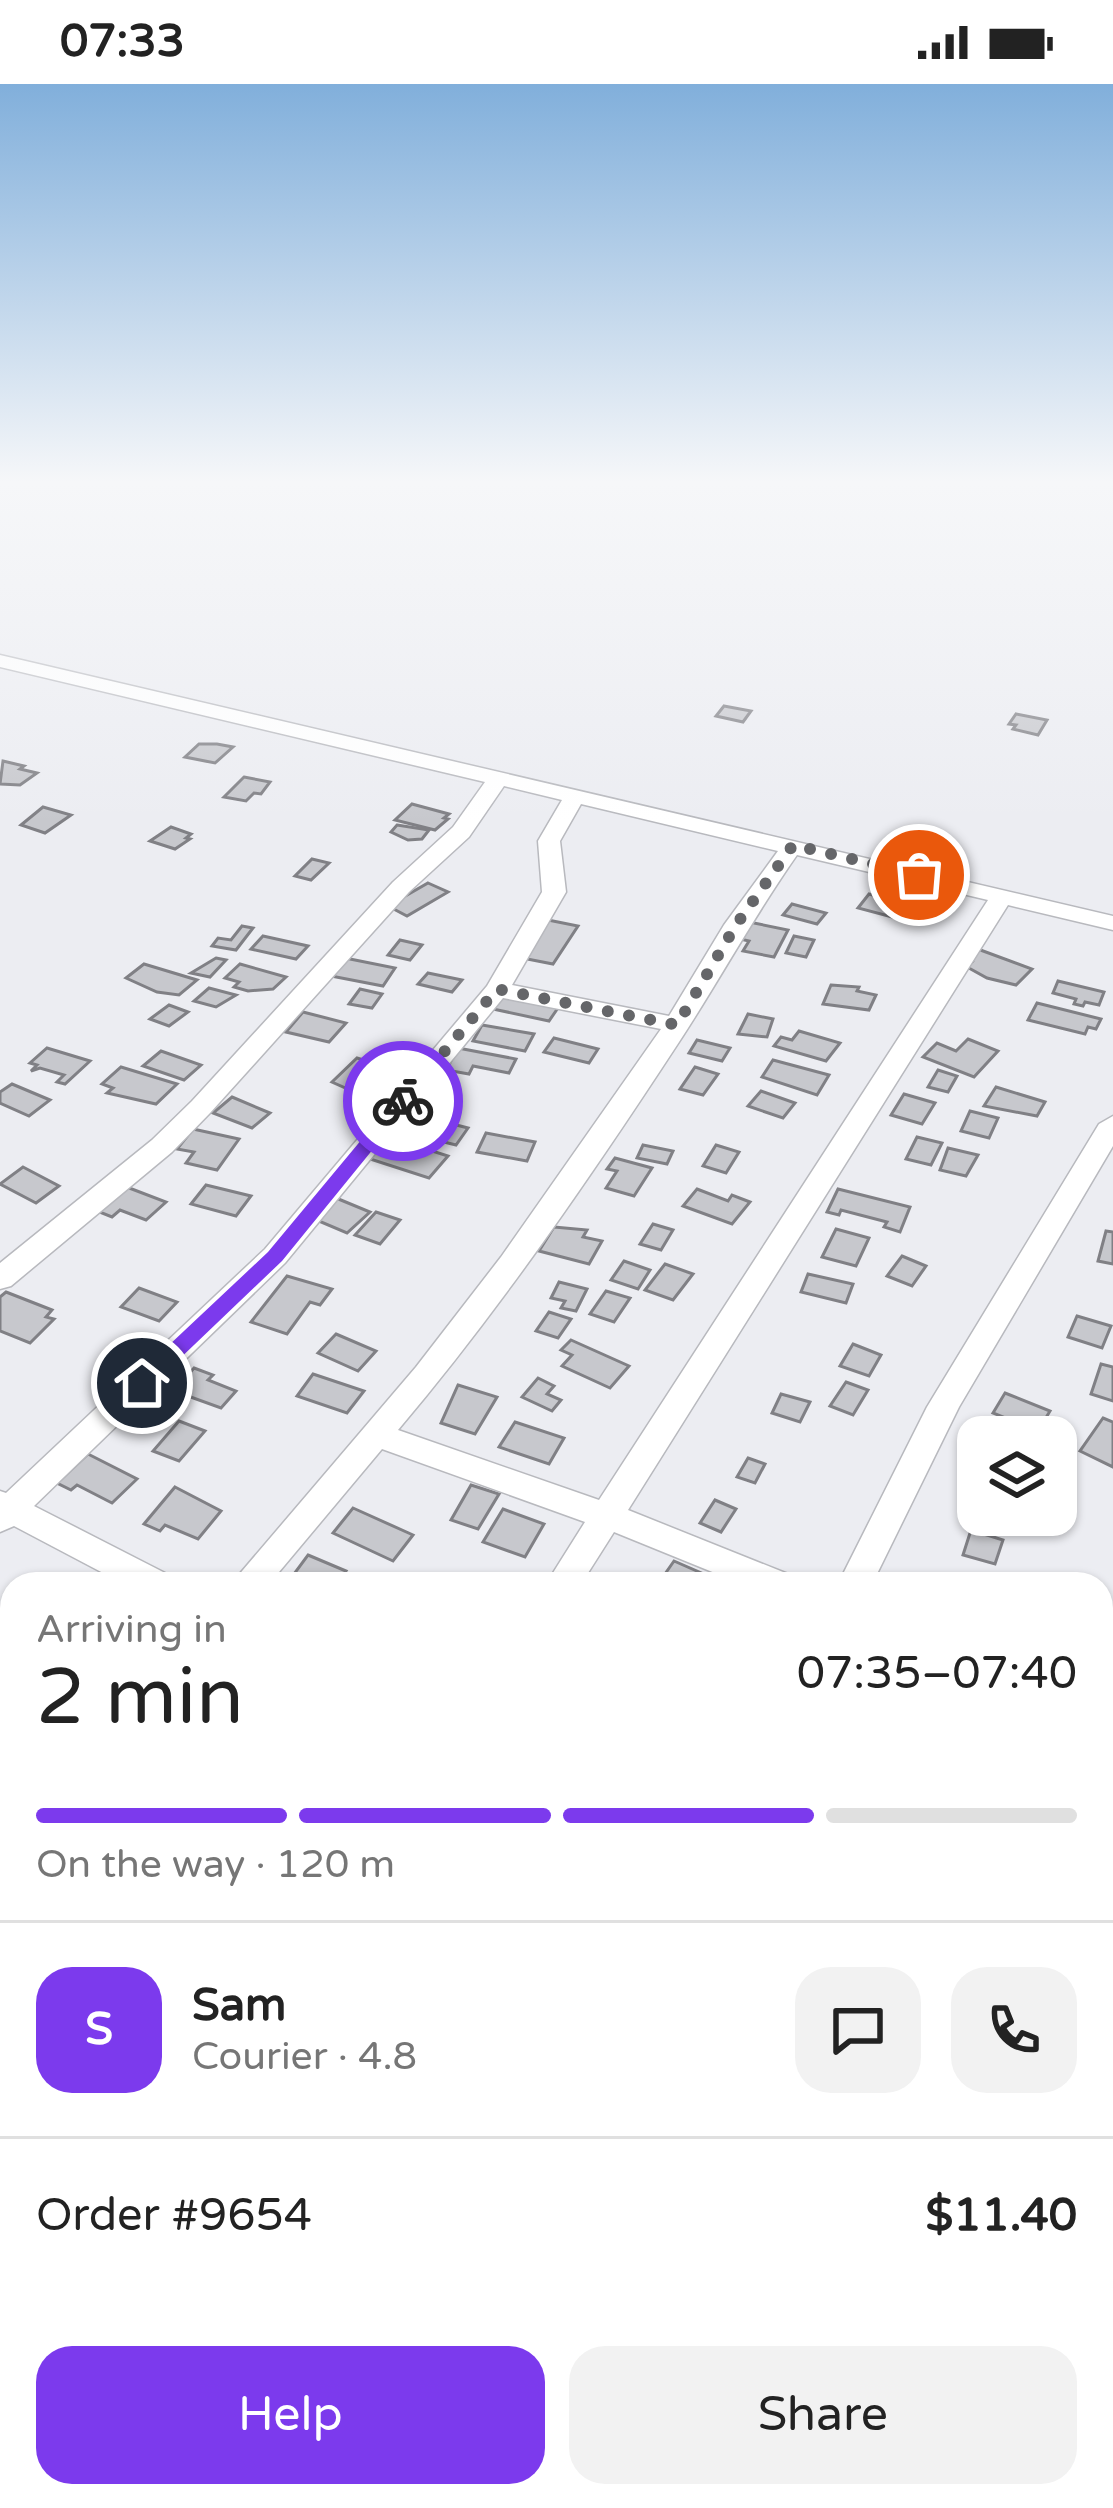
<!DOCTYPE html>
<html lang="en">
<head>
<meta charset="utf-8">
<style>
	:root { --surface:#fff; --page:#f2f2f2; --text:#222; --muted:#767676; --line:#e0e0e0; --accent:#7c3aed }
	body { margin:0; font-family:"Varela Round",sans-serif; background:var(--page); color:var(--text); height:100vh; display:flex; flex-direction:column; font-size:45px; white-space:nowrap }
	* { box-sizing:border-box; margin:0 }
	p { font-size:39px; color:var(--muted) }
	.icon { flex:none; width:66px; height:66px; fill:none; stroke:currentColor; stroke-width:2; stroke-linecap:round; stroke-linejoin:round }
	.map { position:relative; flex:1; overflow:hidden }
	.side { position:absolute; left:0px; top:1488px; width:1113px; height:936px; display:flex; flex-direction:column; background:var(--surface); border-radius:36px 36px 0 0; box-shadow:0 3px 9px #0004 }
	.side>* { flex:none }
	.fabs { position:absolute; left:957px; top:1332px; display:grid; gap:24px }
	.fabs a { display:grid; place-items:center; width:120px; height:120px; border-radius:24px; background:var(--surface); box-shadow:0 3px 9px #0004; font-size:60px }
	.pin { position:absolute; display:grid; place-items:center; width:102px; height:102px; color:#fff; margin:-51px; border:6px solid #fff; border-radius:50%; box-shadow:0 3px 12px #0007 }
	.courier { position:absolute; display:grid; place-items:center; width:120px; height:120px; margin:-60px; border:9px solid #7c3aed; border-radius:50%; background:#fff; color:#222; box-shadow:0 3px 15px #0007 }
	.summary em { font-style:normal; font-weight:600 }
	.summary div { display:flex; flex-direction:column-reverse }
	.summary { display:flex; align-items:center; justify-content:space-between; height:204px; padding:0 36px }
	h1 { font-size:78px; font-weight:600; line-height:90px }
	.bar { display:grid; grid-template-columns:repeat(4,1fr); gap:18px 12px; align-content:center; height:144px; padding:0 36px }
	.bar i { height:15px; border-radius:9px; background:var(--line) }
	.bar .current { background:var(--accent) }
	.bar p { grid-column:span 4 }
	.line { display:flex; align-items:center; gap:30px; padding:0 36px; border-top:3px solid var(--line) }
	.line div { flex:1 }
	.round { display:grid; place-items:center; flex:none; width:126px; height:126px; border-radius:36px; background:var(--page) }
	.button { display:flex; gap:24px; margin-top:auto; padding:24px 36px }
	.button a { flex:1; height:138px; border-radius:36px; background:var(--accent); color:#fff; font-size:48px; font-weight:600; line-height:138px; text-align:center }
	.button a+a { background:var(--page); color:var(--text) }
	.status { display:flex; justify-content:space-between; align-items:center; height:84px; padding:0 60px; background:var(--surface); direction:ltr }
	.status svg { height:33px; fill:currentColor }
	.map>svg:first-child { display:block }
	.building { fill:#c7c8cd; stroke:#808085; stroke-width:3 }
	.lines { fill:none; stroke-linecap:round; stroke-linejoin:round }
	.minor-casing { stroke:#b8b9be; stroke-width:3 }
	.minor { fill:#fff; fill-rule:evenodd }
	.route { fill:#7c3aed }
	.done { stroke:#656669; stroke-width:12; stroke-dasharray:0 21.6 }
</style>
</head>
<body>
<div class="status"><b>07:33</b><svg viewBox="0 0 49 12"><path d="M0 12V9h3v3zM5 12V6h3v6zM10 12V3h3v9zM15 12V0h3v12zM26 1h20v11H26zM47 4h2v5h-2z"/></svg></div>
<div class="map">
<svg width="1113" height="2424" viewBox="0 0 1113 2424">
	<rect width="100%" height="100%" fill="#ecedf2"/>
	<g class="building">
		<path d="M 724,622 L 751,627 L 743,638 L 716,632 Z"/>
		<path d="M 1016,630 L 1047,636 L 1038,651 L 1013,645 L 1016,641 L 1009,640 Z"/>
		<path d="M 199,660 L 217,660 L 233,663 L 215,679 L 185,673 Z"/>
		<path d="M 3,677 L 24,682 L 20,685 L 37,689 L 20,701 L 0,700 Z"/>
		<path d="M 244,693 L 270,698 L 261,710 L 254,709 L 246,717 L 224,713 Z"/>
		<path d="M 412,720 L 449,730 L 444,734 L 448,735 L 435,746 L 395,736 Z"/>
		<path d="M 43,723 L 71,731 L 45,749 L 21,741 Z"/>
		<path d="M 397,741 L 429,746 L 422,755 L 408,756 L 391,748 Z"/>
		<path d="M 171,743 L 191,750 L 186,754 L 190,755 L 175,765 L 150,757 Z"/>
		<path d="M 312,775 L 329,779 L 311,796 L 295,792 Z"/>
		<path d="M 428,799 L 448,808 L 407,832 L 388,822 Z"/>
		<path d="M 869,810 L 901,819 L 895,826 L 901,827 L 896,834 L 858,824 Z"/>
		<path d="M 792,820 L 826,829 L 817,840 L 783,831 Z"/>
		<path d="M 548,836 L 578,842 L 553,880 L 522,874 Z"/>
		<path d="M 749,838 L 788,846 L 774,873 L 743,867 L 749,857 L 740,855 Z"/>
		<path d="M 242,842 L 253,844 L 236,866 L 212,862 L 218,854 L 231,856 Z"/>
		<path d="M 263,852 L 308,862 L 296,875 L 251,865 Z"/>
		<path d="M 794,852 L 814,856 L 806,873 L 786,869 Z"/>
		<path d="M 400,856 L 422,861 L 410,876 L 388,871 Z"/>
		<path d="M 975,864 L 1032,885 L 1016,901 L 987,894 L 967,883 L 972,878 L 964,875 Z"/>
		<path d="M 216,874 L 226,876 L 210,893 L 191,889 Z"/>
		<path d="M 345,874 L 395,884 L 383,902 L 331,892 Z"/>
		<path d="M 144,880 L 197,896 L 179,911 L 157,908 L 126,894 Z"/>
		<path d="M 240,880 L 286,893 L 273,905 L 248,907 L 234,903 L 239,898 L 225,894 Z"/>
		<path d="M 428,889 L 462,896 L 452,908 L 418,900 Z"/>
		<path d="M 1058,897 L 1104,908 L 1099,921 L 1085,918 L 1083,922 L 1074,920 L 1076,915 L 1053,909 Z"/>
		<path d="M 831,901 L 859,903 L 857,907 L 876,911 L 869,926 L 823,920 Z"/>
		<path d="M 209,904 L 236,911 L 216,923 L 194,917 Z"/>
		<path d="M 360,905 L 382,910 L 372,924 L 349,920 Z"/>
		<path d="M 505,908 L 560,921 L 549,937 L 493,925 Z"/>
		<path d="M 1037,919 L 1101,935 L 1096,945 L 1088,943 L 1085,950 L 1028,936 Z"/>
		<path d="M 169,921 L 188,928 L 169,942 L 150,935 Z"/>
		<path d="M 303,928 L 346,939 L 329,958 L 286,948 Z"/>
		<path d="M 748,930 L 773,935 L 767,953 L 738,950 Z"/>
		<path d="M 482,941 L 534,950 L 525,967 L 473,957 Z"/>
		<path d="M 799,947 L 840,959 L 826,977 L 774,962 L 781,953 L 792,956 Z"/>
		<path d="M 554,954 L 598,965 L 589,979 L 544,968 Z"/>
		<path d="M 968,955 L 998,967 L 974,993 L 923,973 L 937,959 L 956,967 Z"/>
		<path d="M 697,956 L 730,964 L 722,977 L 689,969 Z"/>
		<path d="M 47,964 L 90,977 L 65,1000 L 57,998 L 64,991 L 40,984 L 31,987 L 37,981 L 30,979 Z"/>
		<path d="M 458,964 L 516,975 L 509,989 L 473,982 L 469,990 L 446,986 Z"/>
		<path d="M 161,967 L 201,981 L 184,996 L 143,982 Z"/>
		<path d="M 357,974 L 395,986 L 368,1014 L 332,998 Z"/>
		<path d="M 773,976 L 829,991 L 817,1011 L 762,993 Z"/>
		<path d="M 121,983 L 177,1000 L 156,1020 L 107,1009 L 113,1004 L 102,1000 Z"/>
		<path d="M 695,983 L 718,990 L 703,1011 L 680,1005 Z"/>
		<path d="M 938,986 L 957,992 L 948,1008 L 928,1003 Z"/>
		<path d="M 12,1000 L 50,1016 L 29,1032 L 0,1019 L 0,1008 Z"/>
		<path d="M 996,1003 L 1045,1018 L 1037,1032 L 984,1022 Z"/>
		<path d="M 761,1007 L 795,1019 L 783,1034 L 748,1022 Z"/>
		<path d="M 904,1010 L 935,1019 L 922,1040 L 891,1031 Z"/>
		<path d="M 232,1013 L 270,1029 L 252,1044 L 213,1029 Z"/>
		<path d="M 970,1027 L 998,1034 L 989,1054 L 961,1047 Z"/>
		<path d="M 429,1034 L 468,1044 L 456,1061 L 416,1051 Z"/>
		<path d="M 193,1045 L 239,1055 L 217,1086 L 186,1079 L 194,1068 L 177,1065 Z"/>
		<path d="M 486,1049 L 535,1058 L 527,1077 L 477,1068 Z"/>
		<path d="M 385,1052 L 448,1072 L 429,1094 L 367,1074 Z"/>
		<path d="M 917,1053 L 942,1059 L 931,1081 L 906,1075 Z"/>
		<path d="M 643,1061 L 673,1067 L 667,1080 L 637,1074 Z"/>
		<path d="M 716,1061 L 739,1068 L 726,1089 L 703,1082 Z"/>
		<path d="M 948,1064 L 978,1071 L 966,1092 L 940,1086 Z"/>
		<path d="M 615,1074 L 652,1084 L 634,1112 L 606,1104 L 617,1087 L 607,1085 Z"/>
		<path d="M 23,1083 L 59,1102 L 36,1119 L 0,1100 Z"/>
		<path d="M 206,1101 L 251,1112 L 236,1132 L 191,1120 Z"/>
		<path d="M 124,1102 L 166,1118 L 146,1136 L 120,1126 L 112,1133 L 97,1127 Z"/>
		<path d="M 697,1105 L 728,1117 L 732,1111 L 750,1118 L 732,1140 L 683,1122 Z"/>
		<path d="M 838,1105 L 910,1123 L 900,1148 L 884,1143 L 887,1138 L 841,1126 L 839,1131 L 827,1128 Z"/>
		<path d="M 336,1114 L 370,1128 L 347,1149 L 314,1135 Z"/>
		<path d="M 376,1128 L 400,1136 L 380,1160 L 355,1151 Z"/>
		<path d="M 653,1140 L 673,1146 L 661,1166 L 640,1160 Z"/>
		<path d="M 554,1143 L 587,1146 L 583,1153 L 602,1157 L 589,1180 L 539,1167 Z"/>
		<path d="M 836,1145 L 869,1154 L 856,1182 L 822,1173 Z"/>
		<path d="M 1106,1147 L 1113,1148 L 1113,1180 L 1098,1177 Z"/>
		<path d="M 902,1172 L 926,1182 L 912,1202 L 887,1192 Z"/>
		<path d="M 624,1177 L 650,1186 L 638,1205 L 611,1196 Z"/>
		<path d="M 665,1180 L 693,1190 L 673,1216 L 645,1206 Z"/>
		<path d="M 808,1190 L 853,1200 L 846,1219 L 801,1208 Z"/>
		<path d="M 287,1192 L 332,1205 L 320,1221 L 310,1218 L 287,1250 L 251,1238 Z"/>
		<path d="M 559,1198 L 587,1205 L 576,1227 L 561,1224 L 565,1217 L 551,1214 Z"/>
		<path d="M 139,1204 L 177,1218 L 159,1237 L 121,1223 Z"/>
		<path d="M 606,1207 L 630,1214 L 614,1238 L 590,1230 Z"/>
		<path d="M 6,1208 L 52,1226 L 46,1233 L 54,1235 L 30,1259 L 0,1247 L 0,1213 Z"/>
		<path d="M 549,1228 L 571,1235 L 558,1254 L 536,1247 Z"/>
		<path d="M 1077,1232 L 1111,1242 L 1102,1264 L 1068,1253 Z"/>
		<path d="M 336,1250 L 376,1267 L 358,1287 L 318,1269 Z"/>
		<path d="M 571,1256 L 629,1282 L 610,1304 L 562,1282 L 572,1271 L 561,1266 Z"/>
		<path d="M 853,1260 L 881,1271 L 869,1292 L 840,1282 Z"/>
		<path d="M 1101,1280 L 1113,1283 L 1113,1317 L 1091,1310 Z"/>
		<path d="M 194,1284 L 213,1291 L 208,1296 L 236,1307 L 221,1324 L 174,1307 Z"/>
		<path d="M 313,1290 L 364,1307 L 347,1329 L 297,1312 Z"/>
		<path d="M 538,1294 L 554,1302 L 547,1310 L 561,1316 L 552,1327 L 522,1313 Z"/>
		<path d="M 846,1298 L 868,1306 L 853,1331 L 830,1322 Z"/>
		<path d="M 458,1301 L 497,1313 L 475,1350 L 441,1339 Z"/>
		<path d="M 1005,1309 L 1050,1327 L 1038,1347 L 993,1329 Z"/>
		<path d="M 781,1310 L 810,1318 L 800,1338 L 772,1329 Z"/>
		<path d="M 1103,1334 L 1113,1338 L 1113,1383 L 1080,1367 Z"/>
		<path d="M 179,1337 L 205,1347 L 179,1377 L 153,1367 Z"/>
		<path d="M 515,1338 L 564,1354 L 549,1380 L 499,1363 Z"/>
		<path d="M 88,1370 L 137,1395 L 112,1419 L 77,1401 L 71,1406 L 57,1399 Z"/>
		<path d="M 748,1374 L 765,1380 L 755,1399 L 737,1393 Z"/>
		<path d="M 471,1401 L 499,1410 L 478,1445 L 451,1436 Z"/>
		<path d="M 175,1403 L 221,1427 L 198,1455 L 165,1441 L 160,1447 L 144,1440 Z"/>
		<path d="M 715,1416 L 736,1425 L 721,1448 L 700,1439 Z"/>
		<path d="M 353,1424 L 413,1451 L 393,1477 L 333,1449 Z"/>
		<path d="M 503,1425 L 544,1440 L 525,1473 L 483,1458 Z"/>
		<path d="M 971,1446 L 1003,1456 L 995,1480 L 963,1471 Z"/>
		<path d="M 308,1471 L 346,1487 L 337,1500 L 288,1498 Z"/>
		<path d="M 674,1477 L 708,1492 L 703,1500 L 658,1500 Z"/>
		<path d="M 0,1615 L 12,1620 L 10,1657 L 0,1653 Z"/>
		<path d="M 565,2412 L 636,2412 L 629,2424 L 580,2424 Z"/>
		<path d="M 848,2412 L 902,2412 L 916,2424 L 843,2424 Z"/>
	</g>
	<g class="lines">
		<defs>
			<g id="minor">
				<path d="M 0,571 L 1113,832 L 1113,846 L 1008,821 L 628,1426 L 788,1490 L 793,1500 L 742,1500 L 614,1448 L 581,1500 L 546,1500 L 585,1438 L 382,1365 L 269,1500 L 231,1500 L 416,1283 L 501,1173 L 661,945 L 503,914 L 285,1179 L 34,1422 L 167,1490 L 172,1500 L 124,1500 L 14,1442 L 0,1448 L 0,1407 L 6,1409 L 265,1165 L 487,902 L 542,808 L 538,757 L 562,716 L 504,702 L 469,753 L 409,808 L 210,1029 L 172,1068 L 11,1202 L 0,1205 L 0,1179 L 152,1056 L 192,1017 L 393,798 L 453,743 L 485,698 L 0,583 ZM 581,720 L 778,767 L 724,841 L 669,932 L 512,901 L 566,808 L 560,757 ZM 797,771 L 988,816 L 599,1416 L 398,1346 C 501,1224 592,1091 679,958 C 719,897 754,832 797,771 Z"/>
				<path d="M 1113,1032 L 1113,1062 L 959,1323 L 872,1500 L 838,1500 L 927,1323 L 1099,1040 Z"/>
				<path d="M 1113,1579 L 1113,1621 L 1101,1625 L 1101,1583 Z"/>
				<path d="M 1101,1682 L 1113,1687 L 1113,1724 L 1101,1719 Z"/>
				<path d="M 12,1752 L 12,1798 L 0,1803 L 0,1757 Z"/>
				<path d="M 12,2279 L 12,2339 L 0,2344 L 0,2284 Z"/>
				<path d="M 0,2352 L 12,2357 L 12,2412 L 71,2412 L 76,2424 L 18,2424 L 13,2413 L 0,2408 Z"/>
				<path d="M 425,2412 L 479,2412 L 474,2424 L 420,2424 Z"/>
			</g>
		</defs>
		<use href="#minor" class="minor-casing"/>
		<use href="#minor" class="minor"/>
	</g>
	<linearGradient id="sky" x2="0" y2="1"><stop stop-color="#81afdb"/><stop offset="0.54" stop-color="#f6f7f9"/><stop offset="1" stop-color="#f6f7f9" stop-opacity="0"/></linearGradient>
	<rect width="1113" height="737" fill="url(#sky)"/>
	<path class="route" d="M 403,1012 L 409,1013 L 409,1021 L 282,1177 L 149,1304 L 134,1304 L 134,1294 L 268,1168 L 397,1013 Z"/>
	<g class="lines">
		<path class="done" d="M 403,1017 L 497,905 L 677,941 L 736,841 L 793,761 L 919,791"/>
	</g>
</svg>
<div class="fabs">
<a><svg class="icon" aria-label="layers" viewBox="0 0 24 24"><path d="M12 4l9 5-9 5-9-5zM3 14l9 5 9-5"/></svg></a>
</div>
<div class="pin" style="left:919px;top:791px;background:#ea580c"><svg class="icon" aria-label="bag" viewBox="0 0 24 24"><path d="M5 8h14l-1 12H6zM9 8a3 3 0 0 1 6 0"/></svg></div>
<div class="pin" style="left:142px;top:1299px;background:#1f2937"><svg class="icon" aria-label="home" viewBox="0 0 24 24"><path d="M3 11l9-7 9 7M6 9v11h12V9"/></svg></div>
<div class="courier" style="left:403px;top:1017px"><svg class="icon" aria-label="bike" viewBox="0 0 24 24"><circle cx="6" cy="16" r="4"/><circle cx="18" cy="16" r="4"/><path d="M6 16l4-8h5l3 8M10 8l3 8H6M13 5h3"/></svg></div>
<section class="side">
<div class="summary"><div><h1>2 min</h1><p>Arriving in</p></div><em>07:35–07:40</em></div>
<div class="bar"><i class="current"></i><i class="current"></i><i class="current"></i><i></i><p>On the way · 120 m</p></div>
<div class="line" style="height:216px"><b class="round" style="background:var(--accent);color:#fff">S</b><div><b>Sam</b><p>Courier · 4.8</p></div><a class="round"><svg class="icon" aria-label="chat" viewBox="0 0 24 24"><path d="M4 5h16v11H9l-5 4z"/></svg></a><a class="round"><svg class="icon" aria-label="phone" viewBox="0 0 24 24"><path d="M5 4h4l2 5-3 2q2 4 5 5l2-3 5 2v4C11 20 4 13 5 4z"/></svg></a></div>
<div class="line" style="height:156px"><div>Order #9654</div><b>$11.40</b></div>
<div class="button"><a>Help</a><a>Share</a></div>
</section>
</div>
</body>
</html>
